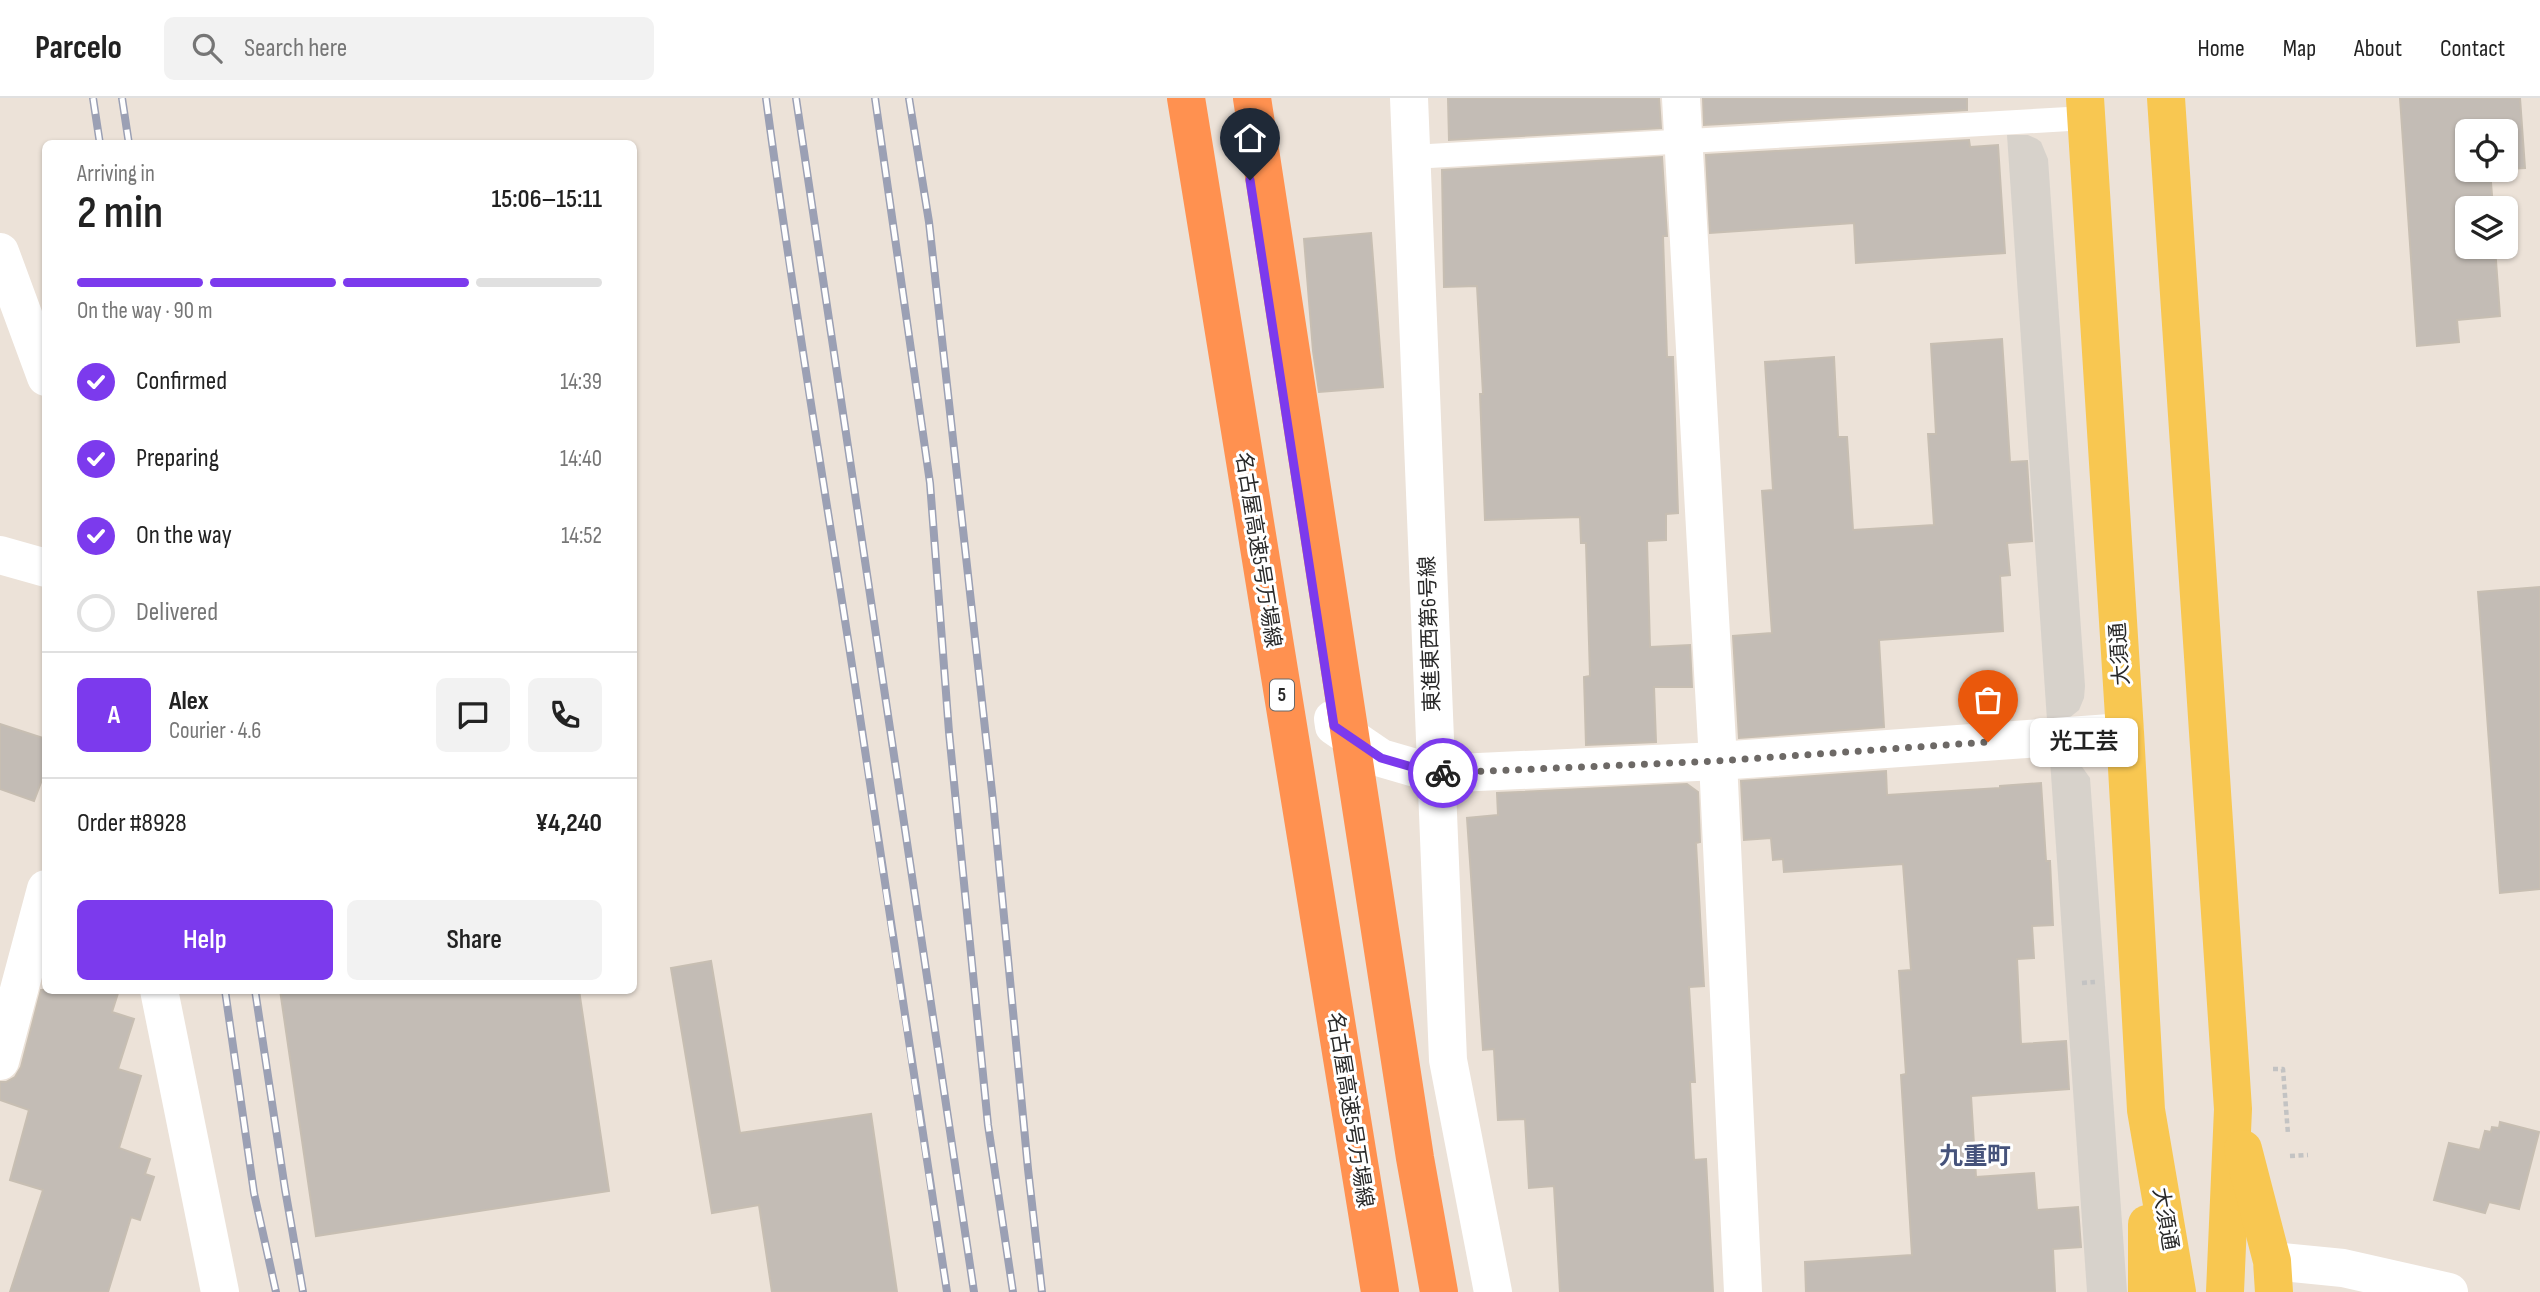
<!DOCTYPE html>
<html lang="en">
<head>
<meta charset="utf-8">
<style>
	:root { --surface:#fff; --page:#f2f2f2; --text:#222; --muted:#767676; --line:#e0e0e0; --accent:#7c3aed }
	body { margin:0; font-family:"Sofia Sans Condensed","Noto Sans JP",sans-serif; background:var(--page); color:var(--text); height:100vh; display:flex; flex-direction:column; font-size:26px; white-space:nowrap }
	* { box-sizing:border-box; margin:0 }
	p { font-size:23px; color:var(--muted) }
	.icon { flex:none; width:38px; height:38px; fill:none; stroke:currentColor; stroke-width:2; stroke-linecap:round; stroke-linejoin:round }
	.map { position:relative; flex:1; overflow:hidden }
	.drawer { position:absolute; left:42px; top:42px; width:595px; height:854px; display:flex; flex-direction:column; background:var(--surface); border-radius:10px; box-shadow:0 2px 5px #0004 }
	.drawer>* { flex:none }
	.fabs { position:absolute; left:2455px; top:21px; display:grid; gap:14px }
	.fabs a { display:grid; place-items:center; width:63px; height:63px; border-radius:10px; background:var(--surface); box-shadow:0 2px 5px #0004; font-size:35px }
	.pin { position:absolute; display:grid; place-items:center; width:60px; height:60px; color:#fff; margin:-72px -30px; border-radius:50% 50% 50% 0; rotate:-45deg; box-shadow:0 0 7px #0007 }
	.pin .icon { rotate:45deg }
	.courier { position:absolute; display:grid; place-items:center; width:70px; height:70px; margin:-35px; border:5px solid #7c3aed; border-radius:50%; background:#fff; color:#222; box-shadow:0 2px 9px #0007 }
	.bubble { position:absolute; height:49px; border-radius:10px; background:var(--surface); box-shadow:0 2px 5px #0004; font-size:23px; font-weight:600; line-height:49px; text-align:center }
	.head em { font-style:normal; font-weight:600 }
	.head div { display:flex; flex-direction:column-reverse }
	.head { display:flex; align-items:center; justify-content:space-between; height:119px; padding:0 35px }
	h1 { font-size:46px; font-weight:600; line-height:52px }
	.bar { display:grid; grid-template-columns:repeat(4,1fr); gap:10px 7px; align-content:center; height:84px; padding:0 35px }
	.bar i { height:9px; border-radius:5px; background:var(--line) }
	.bar .active { background:var(--accent) }
	.bar p { grid-column:span 4 }
	.line { display:flex; align-items:center; gap:18px; padding:0 35px; border-top:2px solid var(--line) }
	.line div { flex:1 }
	.round { display:grid; place-items:center; flex:none; width:74px; height:74px; border-radius:10px; background:var(--page) }
	ol { padding:0 35px; list-style:none }
	li { display:flex; align-items:center; gap:21px; height:77px }
	li p { margin-inline-start:auto }
	li .icon { padding:7px; border-radius:50%; background:var(--accent); color:#fff; stroke-width:4 }
	li:last-child { color:var(--muted) }
	li i { width:38px; height:38px; border:4px solid var(--line); border-radius:50% }
	.action { display:flex; gap:14px; margin-top:auto; padding:14px 35px }
	.action a { flex:1; height:80px; border-radius:10px; background:var(--accent); color:#fff; font-size:28px; font-weight:600; line-height:80px; text-align:center }
	.action a+a { background:var(--page); color:var(--text) }
	header { display:flex; align-items:center; gap:42px; box-sizing:border-box; height:98px; padding:0 35px; background:var(--surface); border-bottom:2px solid var(--line) }
	header strong { font-size:33px }
	nav { display:flex; gap:38px; margin-inline-start:auto; font-size:24px }
	.search { width:490px; height:63px; background:var(--page); display:flex; align-items:center; gap:18px; box-sizing:border-box; padding:0 24px; border-radius:10px; color:var(--muted); font-size:26px }
	.map>svg:first-child { display:block }
	.plaza { fill:#d7d2cb }
	.building { fill:#c3bcb5; stroke:#c7beb2; stroke-width:2 }
	.lines { fill:none; stroke-linecap:round; stroke-linejoin:round }
	.path { stroke:#c3c3c3; stroke-width:4.5; stroke-dasharray:5 3.5; stroke-linecap:butt }
	.service { stroke:#fff; stroke-width:24 }
	.minor { stroke:#fff; stroke-width:38 }
	.tertiary { stroke:#fff; stroke-width:38 }
	.primary { stroke:#f8c751; stroke-width:38 }
	.motorway { stroke:#ff9150; stroke-width:38 }
	.rail-casing { stroke:#9ba0b4; stroke-width:8 }
	.rail { stroke:#fff; stroke-width:5; stroke-dasharray:16; stroke-linecap:butt }
	.done { stroke:#6d6966; stroke-width:7; stroke-dasharray:0 12.6 }
	.route { stroke:#7c3aed; stroke-width:9 }
	.labels { text-anchor:middle; dominant-baseline:central; stroke-width:6; stroke-linejoin:round; paint-order:stroke }
	.shield { fill:#fff; stroke:#686868; stroke-width:2 }
	.shield-label { font-size:19px; font-weight:bold; fill:#282828 }
	.street-label { font-size:21px; fill:#282828; stroke:#fff }
	.quarter-label { font-size:24px; font-weight:bold; fill:#46537b; stroke:#fff }
</style>
</head>
<body>
<header>
<strong>Parcelo</strong>
<div class="search"><svg class="icon" aria-label="search" viewBox="0 0 24 24"><circle cx="10" cy="10" r="6"/><path d="M15 15l6 6"/></svg>Search here</div>
<nav><a>Home</a><a>Map</a><a>About</a><a>Contact</a></nav>
</header>
<div class="map">
<svg width="2540" height="1194" viewBox="0 0 2540 1194">
	<rect width="100%" height="100%" fill="#ece2d8"/>
	<g class="plaza">
		<path d="M 2007,37 L 2028,37 L 2037,41 L 2041,44 L 2048,61 L 2085,588 L 2084,600 L 2079,612 L 2069,620 L 2047,622 Z"/>
		<path d="M 2050,662 L 2065,662 L 2080,666 L 2090,680 L 2127,1194 L 2087,1194 Z"/>
	</g>
	<g class="building">
		<path d="M 1448,0 L 1659,0 L 1661,30 L 1449,42 Z"/>
		<path d="M 1703,0 L 1967,0 L 1967,12 L 1704,27 Z"/>
		<path d="M 2400,0 L 2520,0 L 2525,70 L 2506,71 L 2506,33 L 2468,33 L 2468,72 L 2497,72 L 2490,72 L 2493,110 L 2468,110 L 2468,149 L 2495,149 L 2500,218 L 2457,222 L 2459,244 L 2417,248 Z"/>
		<path d="M 1969,42 L 1970,49 L 1998,47 L 2005,155 L 1856,165 L 1854,125 L 1710,135 L 1706,57 Z"/>
		<path d="M 1662,59 L 1667,138 L 1663,138 L 1667,259 L 1673,259 L 1678,415 L 1666,416 L 1666,442 L 1647,443 L 1650,549 L 1690,547 L 1692,589 L 1654,589 L 1656,644 L 1586,647 L 1584,579 L 1590,578 L 1586,445 L 1581,445 L 1580,419 L 1485,422 L 1480,296 L 1483,296 L 1477,188 L 1444,189 L 1442,72 Z"/>
		<path d="M 1371,135 L 1383,289 L 1319,294 L 1313,253 L 1304,141 Z"/>
		<path d="M 2002,241 L 2010,364 L 2027,363 L 2032,443 L 2007,445 L 2010,477 L 2000,478 L 2003,533 L 1879,542 L 1884,629 L 1739,640 L 1733,538 L 1772,535 L 1762,393 L 1773,392 L 1765,264 L 1834,259 L 1838,339 L 1847,339 L 1853,432 L 1934,427 L 1928,336 L 1936,336 L 1931,246 Z"/>
		<path d="M 2540,489 L 2540,791 L 2500,795 L 2478,494 Z"/>
		<path d="M 0,626 L 46,641 L 46,671 L 34,703 L 0,691 Z"/>
		<path d="M 1886,673 L 1887,697 L 2000,690 L 2000,688 L 2041,685 L 2046,763 L 2050,763 L 2053,827 L 2032,828 L 2034,860 L 2017,861 L 2021,946 L 2066,943 L 2069,991 L 1971,998 L 1976,1079 L 2034,1075 L 2037,1112 L 2078,1109 L 2081,1149 L 2053,1151 L 2055,1194 L 1806,1194 L 1805,1164 L 1912,1157 L 1901,977 L 1906,976 L 1899,873 L 1911,872 L 1903,766 L 1784,774 L 1783,761 L 1773,762 L 1771,740 L 1744,742 L 1741,683 Z"/>
		<path d="M 1687,686 L 1698,694 L 1700,744 L 1696,745 L 1704,888 L 1689,889 L 1695,984 L 1690,984 L 1694,1062 L 1706,1061 L 1713,1194 L 1560,1194 L 1554,1088 L 1529,1090 L 1525,1021 L 1498,1022 L 1494,951 L 1483,952 L 1467,720 L 1498,717 L 1497,695 Z"/>
		<path d="M 711,863 L 740,1035 L 871,1016 L 897,1194 L 772,1194 L 759,1107 L 712,1115 L 671,870 Z"/>
		<path d="M 41,892 L 119,892 L 112,914 L 134,921 L 118,971 L 141,978 L 119,1050 L 150,1061 L 145,1076 L 154,1079 L 140,1122 L 131,1119 L 108,1194 L 10,1194 L 43,1092 L 10,1082 L 29,1012 L 0,1002 L 0,984 L 6,984 L 15,979 L 21,969 Z"/>
		<path d="M 280,892 L 579,892 L 609,1093 L 316,1138 Z"/>
		<path d="M 2500,1024 L 2539,1034 L 2519,1111 L 2489,1104 L 2485,1115 L 2434,1102 L 2449,1045 L 2480,1052 L 2485,1033 L 2491,1034 L 2492,1029 L 2499,1030 Z"/>
	</g>
	<g class="lines">
		<g class="path">
			<path d="M 2082,885 L 2095,884"/>
			<path d="M 2273,971 L 2283,971 L 2288,1036"/>
			<path d="M 2290,1058 L 2308,1057"/>
		</g>
		<path class="service" d="M 1412,59 L 2086,20"/>
		<g class="minor">
			<path d="M 1409,0 L 1448,962 L 1493,1194"/>
			<path d="M 1681,0 L 1718,663 L 1743,1194"/>
			<path d="M 0,154 L 46,279"/>
			<path d="M 1436,676 L 1718,663 L 2125,634"/>
		</g>
		<g class="tertiary">
			<path d="M 0,457 L 46,470"/>
			<path d="M 1333,621 L 1334,628 L 1381,660 L 1436,676"/>
			<path d="M 159,892 L 220,1194"/>
			<path d="M 0,963 L 46,791"/>
			<path d="M 2272,1163 L 2343,1170 L 2449,1194"/>
		</g>
		<g class="primary">
			<path d="M 2085,0 L 2125,634 L 2146,1012 L 2177,1194"/>
			<path d="M 2166,0 L 2233,1011 L 2225,1194"/>
			<path d="M 2243,1051 L 2272,1163 L 2274,1194"/>
			<path d="M 2147,1126 L 2147,1194"/>
		</g>
		<g class="motorway">
			<path d="M 1186,0 L 1380,1194"/>
			<path d="M 1252,0 L 1415,1060 L 1439,1194"/>
		</g>
		<defs>
			<g id="rail">
				<path d="M 93,0 L 100,46"/>
				<path d="M 122,0 L 129,46"/>
				<path d="M 766,0 C 793,203 827,404 858,606 C 887,802 916,998 947,1194"/>
				<path d="M 796,0 L 974,1194"/>
				<path d="M 875,0 L 930,385 L 949,634 L 988,1027 L 1013,1194"/>
				<path d="M 909,0 L 929,124 L 993,703 L 1028,1071 L 1042,1194"/>
				<path d="M 225,892 L 254,1095 L 276,1194"/>
				<path d="M 255,892 L 285,1091 L 303,1194"/>
			</g>
		</defs>
		<use href="#rail" class="rail-casing"/>
		<use href="#rail" class="rail"/>
	</g>
	<g class="lines">
		<path class="done" d="M 1443,675 L 1718,663 L 1988,644"/>
		<path class="route" d="M 1250,82 L 1334,628 L 1381,660 L 1436,676 L 1443,675"/>
	</g>
	<g class="labels">
		<rect class="shield" x="1270" y="581.5" width="24" height="31" rx="5"/>
		<g class="shield-label">
			<text x="1282" y="597">5</text>
		</g>
		<g class="street-label">
			<text transform="translate(1258 452) rotate(81)">名古屋高速5号万場線</text>
			<text transform="translate(1430 536) rotate(-92)">東進東西第6号線</text>
			<text transform="translate(2120 556) rotate(-94)">大須通</text>
			<text transform="translate(1350 1012) rotate(81)">名古屋高速5号万場線</text>
			<text transform="translate(2165 1121) rotate(80)">大須通</text>
		</g>
		<g class="quarter-label">
			<text x="1975" y="1058">九重町</text>
		</g>
	</g>
</svg>
<div class="fabs">
<a><svg class="icon" aria-label="locate" viewBox="0 0 24 24"><circle cx="12" cy="12" r="6"/><path d="M12 2v4M12 18v4M2 12h4M18 12h4"/></svg></a>
<a><svg class="icon" aria-label="layers" viewBox="0 0 24 24"><path d="M12 4l9 5-9 5-9-5zM3 14l9 5 9-5"/></svg></a>
</div>
<div class="pin" style="left:1988px;top:644px;background:#ea580c"><svg class="icon" aria-label="bag" viewBox="0 0 24 24"><path d="M5 8h14l-1 12H6zM9 8a3 3 0 0 1 6 0"/></svg></div>
<div class="pin" style="left:1250px;top:82px;background:#1f2937"><svg class="icon" aria-label="home" viewBox="0 0 24 24"><path d="M3 11l9-7 9 7M6 9v11h12V9"/></svg></div>
<div class="courier" style="left:1443px;top:675px"><svg class="icon" aria-label="bike" viewBox="0 0 24 24"><circle cx="6" cy="16" r="4"/><circle cx="18" cy="16" r="4"/><path d="M6 16l4-8h5l3 8M10 8l3 8H6M13 5h3"/></svg></div>
<div class="bubble" style="left:2030px;top:620px;width:108px">光工芸</div>
<section class="drawer">
<div class="head"><div><h1>2 min</h1><p>Arriving in</p></div><em>15:06–15:11</em></div>
<div class="bar"><i class="active"></i><i class="active"></i><i class="active"></i><i></i><p>On the way · 90 m</p></div>
<ol>
<li><svg class="icon" aria-label="check" viewBox="0 0 24 24"><path d="M5 12l5 5 9-10"/></svg>Confirmed<p>14:39</p></li>
<li><svg class="icon" aria-label="check" viewBox="0 0 24 24"><path d="M5 12l5 5 9-10"/></svg>Preparing<p>14:40</p></li>
<li><svg class="icon" aria-label="check" viewBox="0 0 24 24"><path d="M5 12l5 5 9-10"/></svg>On the way<p>14:52</p></li>
<li><i></i>Delivered</li>
</ol>
<div class="line" style="height:126px"><b class="round" style="background:var(--accent);color:#fff">A</b><div><b>Alex</b><p>Courier · 4.6</p></div><a class="round"><svg class="icon" aria-label="chat" viewBox="0 0 24 24"><path d="M4 5h16v11H9l-5 4z"/></svg></a><a class="round"><svg class="icon" aria-label="phone" viewBox="0 0 24 24"><path d="M5 4h4l2 5-3 2q2 4 5 5l2-3 5 2v4C11 20 4 13 5 4z"/></svg></a></div>
<div class="line" style="height:91px"><div>Order #8928</div><b>¥4,240</b></div>
<div class="action"><a>Help</a><a>Share</a></div>
</section>
</div>
</body>
</html>
